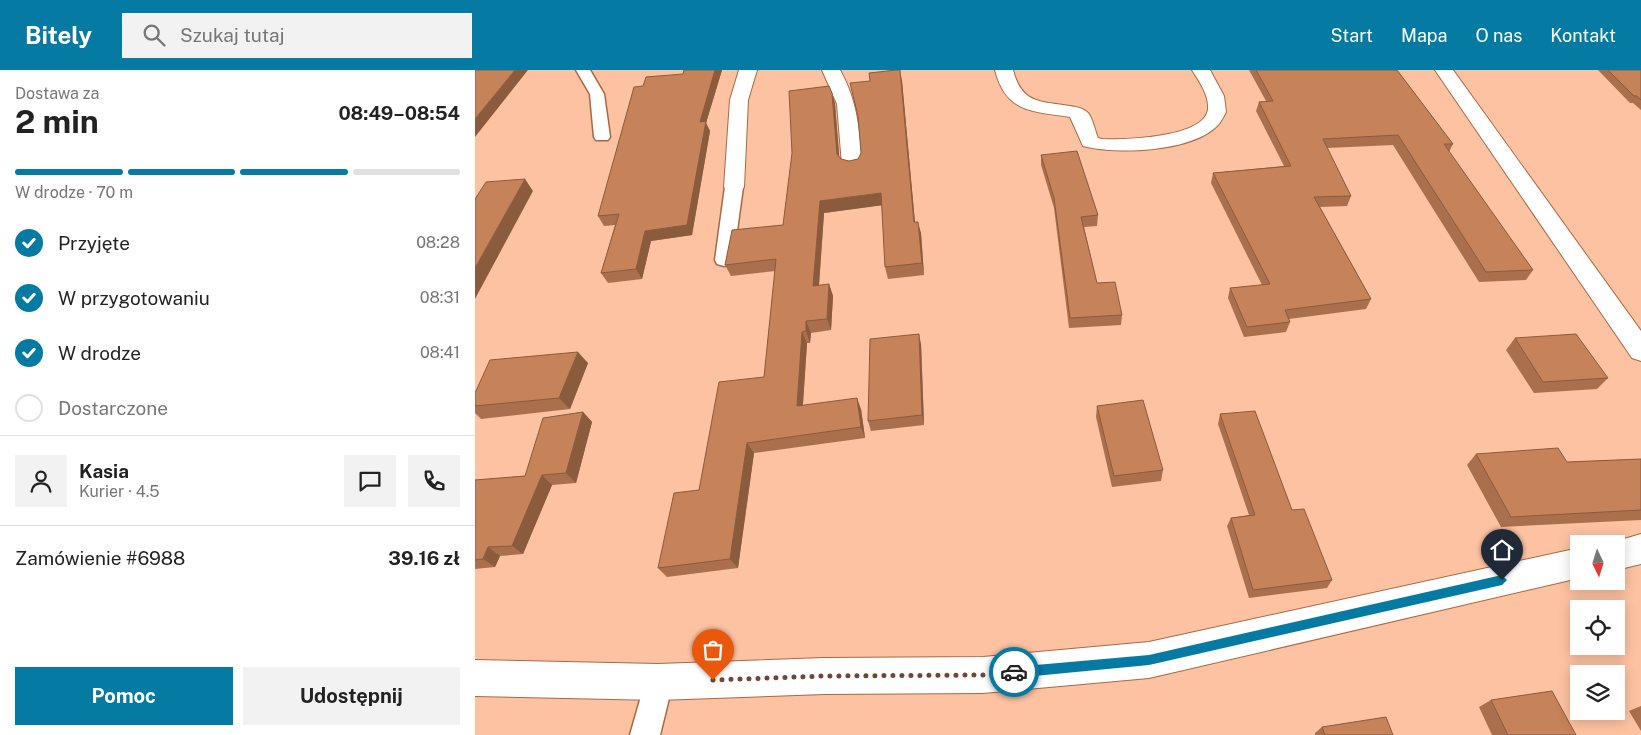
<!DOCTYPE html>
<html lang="pl">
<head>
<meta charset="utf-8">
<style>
	:root { --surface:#fff; --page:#f2f2f2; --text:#222; --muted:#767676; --line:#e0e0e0; --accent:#057aa3 }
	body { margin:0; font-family:"Public Sans",sans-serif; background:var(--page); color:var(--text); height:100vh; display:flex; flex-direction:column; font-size:19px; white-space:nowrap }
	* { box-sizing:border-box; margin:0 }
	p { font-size:16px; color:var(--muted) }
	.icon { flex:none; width:28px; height:28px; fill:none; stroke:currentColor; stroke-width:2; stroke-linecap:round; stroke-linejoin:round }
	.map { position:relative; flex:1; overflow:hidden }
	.details { display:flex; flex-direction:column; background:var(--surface); width:475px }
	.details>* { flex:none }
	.needle { width:32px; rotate:176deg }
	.tools { position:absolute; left:1095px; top:465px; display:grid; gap:10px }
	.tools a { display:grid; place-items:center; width:55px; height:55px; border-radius:0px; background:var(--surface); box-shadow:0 2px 12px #0003; font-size:25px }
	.pin { position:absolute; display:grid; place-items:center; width:42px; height:42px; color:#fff; margin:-51px -21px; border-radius:50% 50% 50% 0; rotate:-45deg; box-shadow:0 0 5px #0007 }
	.pin .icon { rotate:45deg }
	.courier { position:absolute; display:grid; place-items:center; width:50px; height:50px; margin:-25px; border:4px solid #057aa3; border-radius:50%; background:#fff; color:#222; box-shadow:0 1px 6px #0007 }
	.summary em { font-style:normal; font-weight:700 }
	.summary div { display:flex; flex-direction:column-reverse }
	.summary { display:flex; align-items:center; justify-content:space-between; height:85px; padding:0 15px }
	h1 { font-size:32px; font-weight:700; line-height:38px }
	.bar { display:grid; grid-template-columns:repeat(4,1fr); gap:8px 5px; align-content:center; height:60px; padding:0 15px }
	.bar i { height:6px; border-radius:4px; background:var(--line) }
	.bar .on { background:var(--accent) }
	.bar p { grid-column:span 4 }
	.line { display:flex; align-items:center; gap:12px; padding:0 15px; border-top:1px solid var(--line) }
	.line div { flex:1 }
	.round { display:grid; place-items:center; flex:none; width:52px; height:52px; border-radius:0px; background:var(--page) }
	ol { padding:0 15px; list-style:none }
	li { display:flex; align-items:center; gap:15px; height:55px }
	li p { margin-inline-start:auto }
	li .icon { padding:5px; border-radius:50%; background:var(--accent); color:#fff; stroke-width:4 }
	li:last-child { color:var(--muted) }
	li i { width:28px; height:28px; border:2px solid var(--line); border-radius:50% }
	.action { display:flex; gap:10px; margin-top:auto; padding:10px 15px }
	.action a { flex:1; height:58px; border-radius:0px; background:var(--accent); color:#fff; font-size:20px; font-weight:700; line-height:58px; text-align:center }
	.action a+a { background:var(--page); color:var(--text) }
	header { display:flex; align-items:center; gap:30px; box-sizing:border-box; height:70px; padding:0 25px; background:var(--accent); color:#fff }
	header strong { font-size:24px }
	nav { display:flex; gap:28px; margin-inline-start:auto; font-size:18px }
	.search { width:350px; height:45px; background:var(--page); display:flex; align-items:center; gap:12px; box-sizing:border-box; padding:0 18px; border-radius:0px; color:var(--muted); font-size:19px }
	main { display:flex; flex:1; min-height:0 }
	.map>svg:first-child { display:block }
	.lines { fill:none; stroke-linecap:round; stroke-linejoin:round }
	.lane-casing { stroke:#aa6840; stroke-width:3 }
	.street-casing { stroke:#aa6840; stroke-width:2 }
	.lane { fill:#fff; fill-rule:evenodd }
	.street { fill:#fff; fill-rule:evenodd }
	.wall { fill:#aa704d }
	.shaded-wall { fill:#8b5b3e }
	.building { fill:#c68259; stroke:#8b5b3e }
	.route { fill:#057aa3 }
	.done { stroke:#6d4838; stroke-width:5; stroke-dasharray:0 9 }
</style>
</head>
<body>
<header>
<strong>Bitely</strong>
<div class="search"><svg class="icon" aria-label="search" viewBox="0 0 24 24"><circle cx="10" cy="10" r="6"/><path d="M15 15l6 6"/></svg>Szukaj tutaj</div>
<nav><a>Start</a><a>Mapa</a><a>O nas</a><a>Kontakt</a></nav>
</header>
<main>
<section class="details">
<div class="summary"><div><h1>2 min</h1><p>Dostawa za</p></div><em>08:49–08:54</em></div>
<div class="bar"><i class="on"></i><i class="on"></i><i class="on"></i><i></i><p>W drodze · 70 m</p></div>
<ol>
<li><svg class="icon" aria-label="check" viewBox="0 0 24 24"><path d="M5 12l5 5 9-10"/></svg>Przyjęte<p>08:28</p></li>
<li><svg class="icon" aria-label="check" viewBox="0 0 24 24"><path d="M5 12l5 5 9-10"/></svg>W przygotowaniu<p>08:31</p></li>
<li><svg class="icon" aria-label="check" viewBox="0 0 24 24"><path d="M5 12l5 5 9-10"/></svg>W drodze<p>08:41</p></li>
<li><i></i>Dostarczone</li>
</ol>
<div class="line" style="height:90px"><a class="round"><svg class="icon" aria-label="person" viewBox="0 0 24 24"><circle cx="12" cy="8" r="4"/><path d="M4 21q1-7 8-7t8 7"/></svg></a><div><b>Kasia</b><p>Kurier · 4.5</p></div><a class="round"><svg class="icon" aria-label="chat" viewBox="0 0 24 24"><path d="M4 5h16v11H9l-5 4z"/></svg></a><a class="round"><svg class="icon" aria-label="phone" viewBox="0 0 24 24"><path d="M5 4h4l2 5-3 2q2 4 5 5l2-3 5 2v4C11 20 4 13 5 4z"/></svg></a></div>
<div class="line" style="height:65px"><div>Zamówienie #6988</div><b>39.16 zł</b></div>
<div class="action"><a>Pomoc</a><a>Udostępnij</a></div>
</section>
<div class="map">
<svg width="1166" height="665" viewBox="0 0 1166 665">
	<rect width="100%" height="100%" fill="#fdc2a1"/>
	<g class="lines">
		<defs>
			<g id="lane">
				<path d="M 101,0 L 115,0 L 129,24 L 135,67 L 133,70 L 121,70 L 119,67 L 115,24 Z"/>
				<path d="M 259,112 L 265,113 L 268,117 L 258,190 L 256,194 L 249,196 L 242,194 L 240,190 L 250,117 L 253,113 Z"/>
				<path d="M 183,597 L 193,602 L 198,612 L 185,665 L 155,665 L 173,602 Z"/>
			</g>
			<g id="street">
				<path d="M 264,0 L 282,0 L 273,30 L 269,117 L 266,121 L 259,123 L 252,121 L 249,117 L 255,30 Z"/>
				<path d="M 347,0 L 365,0 C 382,30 385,61 387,95 L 384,99 L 377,101 L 370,99 L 367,95 L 362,34 Z"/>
				<path d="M 520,0 L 538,0 C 547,34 564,31 595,36 C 601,37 608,38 613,43 C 618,49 620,61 623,68 L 627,69 C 648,70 730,68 733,39 C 734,25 724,11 717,0 L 735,0 L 749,26 L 751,42 C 749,46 746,52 743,55 C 718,82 641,85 608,76 L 595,47 C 557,41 531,43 520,0 Z"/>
				<path d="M 960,0 L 978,0 L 1166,261 L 1166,291 L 1157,288 Z"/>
				<path d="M 1166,464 L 1166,494 L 1141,500 L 1141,474 L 1132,474 Z"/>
				<path d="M 1104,478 L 1104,508 L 674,608 L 508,623 L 349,624 L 183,630 L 0,626 L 0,590 L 183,594 L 349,588 L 508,587 L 674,572 Z"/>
			</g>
		</defs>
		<use href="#lane" class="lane-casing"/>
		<use href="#street" class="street-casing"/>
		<use href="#lane" class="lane"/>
		<use href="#street" class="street"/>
	</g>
	<g class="wall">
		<path d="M 247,0 L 231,53 L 235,61 L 217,165 L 176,171 L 167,209 L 133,213 L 126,203 L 140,155 L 129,156 L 123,146 L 168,16 L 208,4 Z"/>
		<path d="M 774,0 L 922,0 L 978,74 L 974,82 L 1058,200 L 1051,210 L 1004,212 L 918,75 L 852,78 L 876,126 L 872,136 L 845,137 L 896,229 L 891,239 L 814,249 L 815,252 L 811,262 L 769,267 L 753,228 L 755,218 L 787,215 L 736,113 L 738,103 L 809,96 L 781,41 L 784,32 L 791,31 Z"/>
		<path d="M 1123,0 L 1166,0 L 1166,40 L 1158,33 L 1155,33 Z"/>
		<path d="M 427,11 L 440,152 L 446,163 L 449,205 L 413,209 L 410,197 L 407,135 L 349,143 L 344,216 L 354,214 L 358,226 L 356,260 L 336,263 L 335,273 L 332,273 L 328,335 L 386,339 L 390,368 L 279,383 L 263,498 L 192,507 L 183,498 L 224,420 L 289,307 L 300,201 L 256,206 L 250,195 L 308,155 L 357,23 L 360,34 L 364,87 L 366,89 L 374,91 L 383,89 L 386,83 Z"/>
		<path d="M 566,85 L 623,145 L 622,156 L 609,157 L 622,213 L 647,245 L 646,255 L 594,258 L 579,138 L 566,95 Z"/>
		<path d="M 1040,268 L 1133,308 L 1122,319 L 1059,323 L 1031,280 Z"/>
		<path d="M 446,274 L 449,355 L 396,361 L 393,351 Z"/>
		<path d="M 113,293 L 95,339 L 6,349 L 0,343 L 0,323 Z"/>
		<path d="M 622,336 L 688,400 L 686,411 L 637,417 L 621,347 Z"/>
		<path d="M 108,342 L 117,352 L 101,413 L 77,415 L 48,484 L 25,486 L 20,497 L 0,499 L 0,410 L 50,406 Z"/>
		<path d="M 745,344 L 817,440 L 857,510 L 852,518 L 774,528 L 752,456 L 756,448 L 774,445 L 743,354 Z"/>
		<path d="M 1001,384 L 1092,392 L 1166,389 L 1166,450 L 1026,457 L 992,395 Z"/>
		<path d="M 1016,630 L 1101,665 L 1017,665 L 1004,637 Z"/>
		<path d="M 1166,636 L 1166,661 L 1154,641 Z"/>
		<path d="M 847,657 L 918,665 L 840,665 L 840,663 Z"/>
	</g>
	<g class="shaded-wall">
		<path d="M 40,0 L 53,0 L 0,67 L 0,49 Z"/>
		<path d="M 240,0 L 247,0 L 231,53 L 235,61 L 217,165 L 176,171 L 167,209 L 161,199 L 170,161 L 225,52 Z"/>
		<path d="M 425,0 L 427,11 L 441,164 L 439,152 Z"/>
		<path d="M 357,23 L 360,34 L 365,95 L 362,84 Z"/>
		<path d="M 50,109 L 58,121 L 0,229 L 0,198 Z"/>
		<path d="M 406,123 L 409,135 L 349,143 L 343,228 L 338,216 L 345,131 Z"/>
		<path d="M 443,152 L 446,163 L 449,205 L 447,193 Z"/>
		<path d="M 354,214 L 358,226 L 356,260 L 352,249 Z"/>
		<path d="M 331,251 L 336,263 L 335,273 L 331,261 Z"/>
		<path d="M 327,262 L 332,273 L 327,346 L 322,336 Z"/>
		<path d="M 444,264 L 446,274 L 449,355 L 447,345 Z"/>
		<path d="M 103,282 L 113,293 L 95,339 L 84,328 Z"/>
		<path d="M 382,328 L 386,339 L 390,368 L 386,357 Z"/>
		<path d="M 108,342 L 117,352 L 101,413 L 91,403 Z"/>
		<path d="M 272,373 L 279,383 L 263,498 L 255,489 Z"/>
		<path d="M 67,405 L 77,415 L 48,484 L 37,476 Z"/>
		<path d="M 13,477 L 25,486 L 20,497 L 8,489 Z"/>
	</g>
	<g class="building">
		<path d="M 0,0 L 40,0 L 0,49 Z"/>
		<path d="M 209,0 L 240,0 L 225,52 L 231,51 L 212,155 L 170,161 L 161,199 L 126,203 L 144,144 L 123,146 L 159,17 L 168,16 L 171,7 L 208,4 Z"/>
		<path d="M 421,0 L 425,0 L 439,152 L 443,152 L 447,193 L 410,197 L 406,123 L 345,131 L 338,216 L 354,214 L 352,249 L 331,251 L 331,261 L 327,262 L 322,336 L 382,328 L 386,357 L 272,373 L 255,489 L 183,498 L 199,423 L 224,420 L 244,312 L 289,307 L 301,189 L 250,195 L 257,160 L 308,155 L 317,83 L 314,21 L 354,16 L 357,23 L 362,84 L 366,89 L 374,91 L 383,89 L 386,83 L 383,46 L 375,13 L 395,11 L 394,3 Z"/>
		<path d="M 781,0 L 922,0 L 978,74 L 969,74 L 1058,200 L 1011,202 L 923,65 L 848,69 L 876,126 L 839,127 L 896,229 L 810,240 L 815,252 L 772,257 L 755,218 L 795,214 L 738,103 L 816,96 L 784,32 L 798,31 Z"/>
		<path d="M 1133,0 L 1166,0 L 1166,30 L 1162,26 L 1159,26 Z"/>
		<path d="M 602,81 L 623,145 L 606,147 L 622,213 L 640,212 L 647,245 L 595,248 L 579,128 L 566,85 Z"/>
		<path d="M 50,109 L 0,198 L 0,129 L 11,112 Z"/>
		<path d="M 444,264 L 447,345 L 393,351 L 395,269 Z"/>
		<path d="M 1101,264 L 1133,308 L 1068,312 L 1040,268 Z"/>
		<path d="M 103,282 L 84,328 L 0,336 L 0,323 L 15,290 Z"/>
		<path d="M 668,330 L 688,400 L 639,406 L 622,336 Z"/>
		<path d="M 780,341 L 817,440 L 829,439 L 857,510 L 778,520 L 756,448 L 780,445 L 745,344 Z"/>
		<path d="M 108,342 L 91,403 L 67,405 L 37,476 L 13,477 L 8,489 L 0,490 L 0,410 L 50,406 L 68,348 Z"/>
		<path d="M 1083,378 L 1092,392 L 1166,389 L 1166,440 L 1036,447 L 1001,384 Z"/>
		<path d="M 1077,621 L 1101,665 L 1033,665 L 1016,630 Z"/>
		<path d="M 911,647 L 918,665 L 850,665 L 847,657 Z"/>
	</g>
	<path class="route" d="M 1027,505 L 1032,510 L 1027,515 L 674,595 L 539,608 L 534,602 L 539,597 L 674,585 Z"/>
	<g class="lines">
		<path class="done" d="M 238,610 L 349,606 L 508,605 L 539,602"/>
	</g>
</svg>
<div class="tools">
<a><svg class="needle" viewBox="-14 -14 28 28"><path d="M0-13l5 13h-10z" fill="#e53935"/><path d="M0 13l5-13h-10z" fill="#767676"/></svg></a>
<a><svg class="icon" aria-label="locate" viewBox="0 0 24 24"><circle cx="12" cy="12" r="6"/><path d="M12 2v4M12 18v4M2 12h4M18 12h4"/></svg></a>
<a><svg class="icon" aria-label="layers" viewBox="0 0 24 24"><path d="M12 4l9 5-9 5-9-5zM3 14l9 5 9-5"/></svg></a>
</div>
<div class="pin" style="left:238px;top:610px;background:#ea580c"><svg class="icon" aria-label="bag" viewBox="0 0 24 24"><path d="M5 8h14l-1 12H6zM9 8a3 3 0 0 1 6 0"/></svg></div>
<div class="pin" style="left:1027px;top:510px;background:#1f2937"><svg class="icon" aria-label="home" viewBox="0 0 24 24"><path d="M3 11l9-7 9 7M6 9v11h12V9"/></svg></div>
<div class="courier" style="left:539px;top:602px"><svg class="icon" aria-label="car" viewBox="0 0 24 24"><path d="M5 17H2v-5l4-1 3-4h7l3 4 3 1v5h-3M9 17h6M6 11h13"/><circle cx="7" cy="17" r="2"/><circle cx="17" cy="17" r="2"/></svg></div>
</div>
</main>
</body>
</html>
